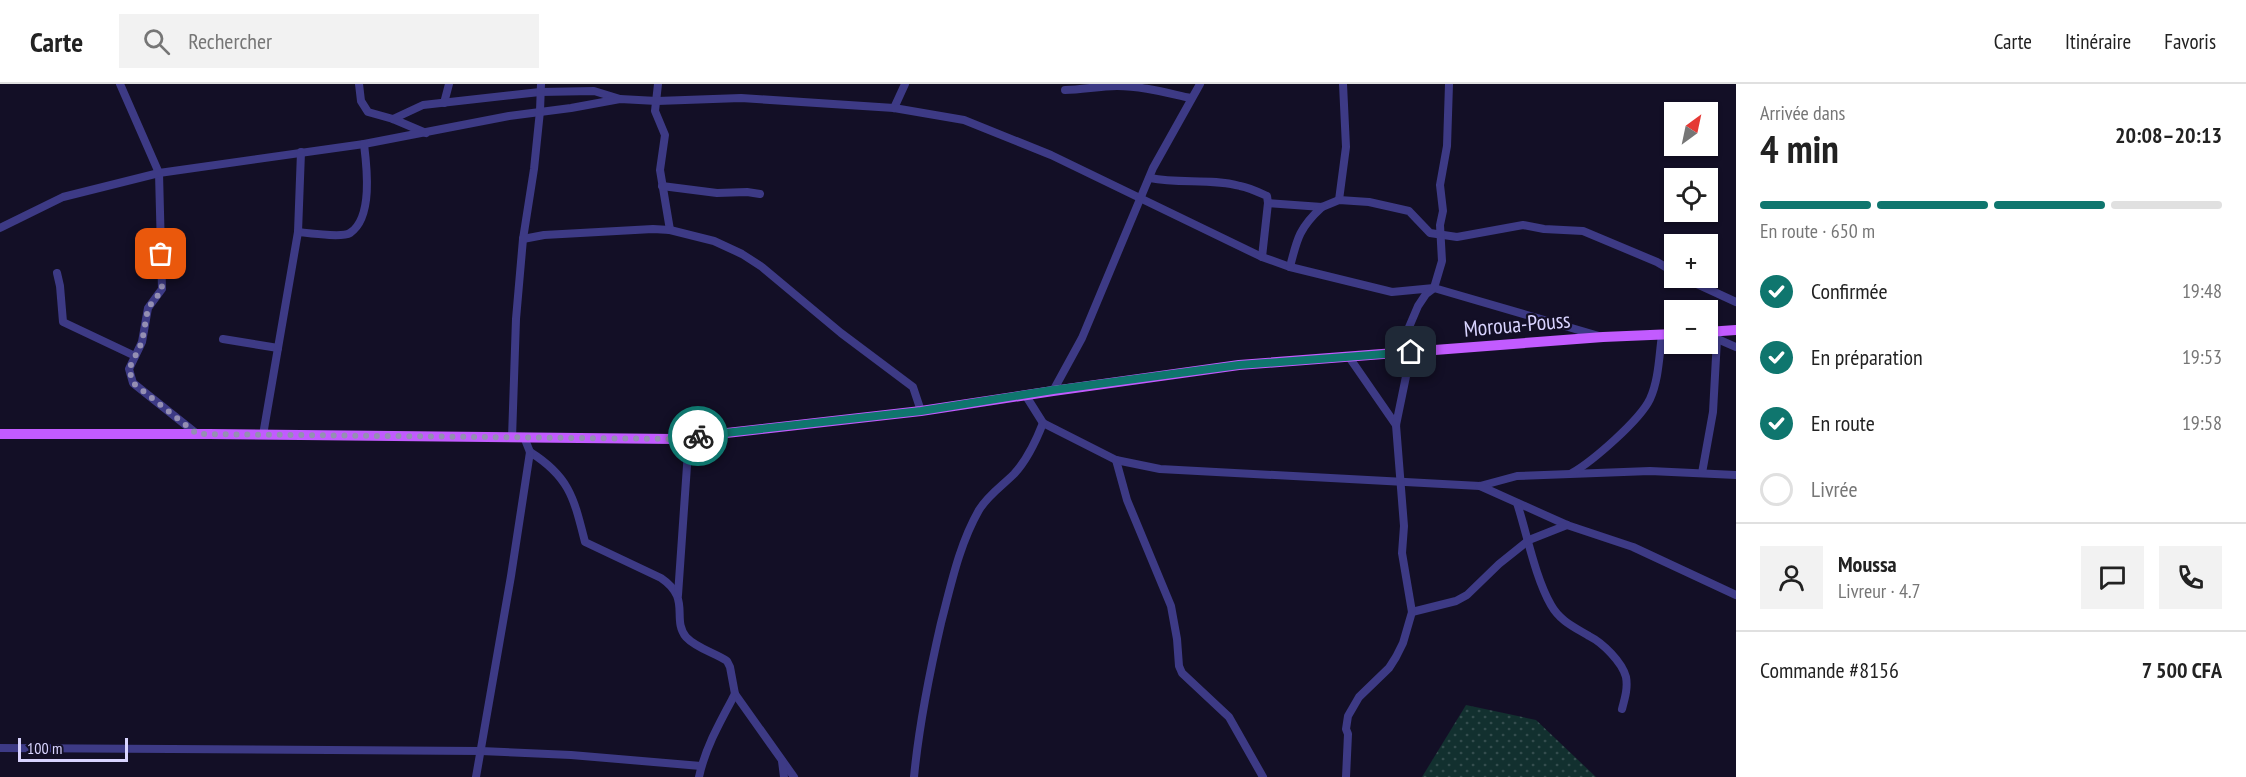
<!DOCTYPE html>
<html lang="fr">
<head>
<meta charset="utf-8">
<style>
	:root { --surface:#fff; --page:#f2f2f2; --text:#222; --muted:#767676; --line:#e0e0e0; --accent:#0f766e }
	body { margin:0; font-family:"PT Sans Narrow",sans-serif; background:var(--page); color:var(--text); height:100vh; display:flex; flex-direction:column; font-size:22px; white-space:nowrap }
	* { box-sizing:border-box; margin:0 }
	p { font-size:20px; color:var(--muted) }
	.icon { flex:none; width:33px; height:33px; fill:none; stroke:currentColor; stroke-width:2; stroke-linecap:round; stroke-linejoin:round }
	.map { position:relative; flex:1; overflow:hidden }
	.details { display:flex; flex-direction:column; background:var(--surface); width:510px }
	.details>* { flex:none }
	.needle { width:39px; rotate:33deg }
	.controls { position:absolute; left:1664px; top:18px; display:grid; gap:12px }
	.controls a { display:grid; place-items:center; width:54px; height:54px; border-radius:0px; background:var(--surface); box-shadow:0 2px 4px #0004; font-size:30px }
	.scale { position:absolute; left:18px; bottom:15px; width:110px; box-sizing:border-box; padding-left:6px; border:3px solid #d9d4ff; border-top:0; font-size:16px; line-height:21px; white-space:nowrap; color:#d9d4ff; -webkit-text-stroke:4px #130f26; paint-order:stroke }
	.pin { position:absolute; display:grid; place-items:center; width:51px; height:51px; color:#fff; margin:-26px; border-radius:12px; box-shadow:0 3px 9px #0006 }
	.courier { position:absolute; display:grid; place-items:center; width:60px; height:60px; margin:-30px; border:4px solid #0f766e; border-radius:50%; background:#fff; color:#222; box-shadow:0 2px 8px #0007 }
	.headline em { font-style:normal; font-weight:600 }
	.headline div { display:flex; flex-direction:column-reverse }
	.headline { display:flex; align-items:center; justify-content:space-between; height:102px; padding:0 24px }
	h1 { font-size:39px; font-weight:600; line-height:45px }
	.bar { display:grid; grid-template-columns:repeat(4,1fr); gap:9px 6px; align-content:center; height:72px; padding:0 24px }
	.bar i { height:8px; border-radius:4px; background:var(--line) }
	.bar .selected { background:var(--accent) }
	.bar p { grid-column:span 4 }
	.line { display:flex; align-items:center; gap:15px; padding:0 24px; border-top:2px solid var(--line) }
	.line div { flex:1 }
	.round { display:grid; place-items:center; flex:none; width:63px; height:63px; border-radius:0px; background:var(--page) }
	ol { padding:0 24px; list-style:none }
	li { display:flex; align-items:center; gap:18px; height:66px }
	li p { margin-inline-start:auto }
	li .icon { padding:6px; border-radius:50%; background:var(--accent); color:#fff; stroke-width:4 }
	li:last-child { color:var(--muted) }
	li i { width:33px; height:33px; border:3px solid var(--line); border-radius:50% }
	header { display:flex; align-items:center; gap:36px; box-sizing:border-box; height:84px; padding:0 30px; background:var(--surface); border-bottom:2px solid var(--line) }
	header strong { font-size:28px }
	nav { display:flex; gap:33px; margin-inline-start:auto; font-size:21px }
	.search { width:420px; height:54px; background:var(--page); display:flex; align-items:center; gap:15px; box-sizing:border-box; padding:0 21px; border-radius:0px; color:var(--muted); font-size:22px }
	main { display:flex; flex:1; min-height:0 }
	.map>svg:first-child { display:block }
	.grass { fill:url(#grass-dots) }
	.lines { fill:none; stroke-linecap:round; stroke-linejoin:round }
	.minor { stroke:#3d3a85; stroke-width:8 }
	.major { stroke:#c25bff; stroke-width:10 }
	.done { stroke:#948fb3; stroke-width:6; stroke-dasharray:0 10.8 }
	.route { stroke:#0f766e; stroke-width:8 }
	.labels { text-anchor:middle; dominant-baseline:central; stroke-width:4.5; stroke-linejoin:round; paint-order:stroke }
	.street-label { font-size:22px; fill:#d9d4ff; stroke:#130f26 }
</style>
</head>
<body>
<header>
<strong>Carte</strong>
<div class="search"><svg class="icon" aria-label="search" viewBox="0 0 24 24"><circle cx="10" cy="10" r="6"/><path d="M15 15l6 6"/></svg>Rechercher</div>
<nav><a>Carte</a><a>Itinéraire</a><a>Favoris</a></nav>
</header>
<main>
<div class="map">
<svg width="1736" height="693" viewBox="0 0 1736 693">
	<defs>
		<pattern id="grass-dots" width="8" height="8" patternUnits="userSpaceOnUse" patternTransform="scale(1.5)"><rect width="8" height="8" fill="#12302f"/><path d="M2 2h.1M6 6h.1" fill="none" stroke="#344d4e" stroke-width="1.8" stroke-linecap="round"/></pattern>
	</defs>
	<rect width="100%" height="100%" fill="#130f26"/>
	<path class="grass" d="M 1466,621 L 1536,636 L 1596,693 L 1422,693 Z"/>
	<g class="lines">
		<g class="minor">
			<path d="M 120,0 L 159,89 L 162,205 L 148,224 L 142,258 L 129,285 L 133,299 L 197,350"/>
			<path d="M 359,0 L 361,17 L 368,28 L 393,35 L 426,49"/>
			<path d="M 658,0 L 655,27 L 665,51 L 660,86 L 670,146"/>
			<path d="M 1065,6 C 1082,6 1099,2 1117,2 C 1142,2 1167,9 1191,14"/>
			<path d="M 444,19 L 449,0"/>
			<path d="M 894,24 L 905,0"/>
			<path d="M 393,35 L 423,21 L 540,8 L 594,7 L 620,15"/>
			<path d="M 1150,94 C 1180,100 1211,94 1240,102 C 1250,104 1258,108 1267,112 L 1268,119 L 1262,173"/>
			<path d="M 662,102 L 717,109 L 747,108 L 760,110"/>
			<path d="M 1339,116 L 1346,63 L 1343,0"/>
			<path d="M 1268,119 L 1322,123 L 1339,116 L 1369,118 L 1409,127 L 1430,149 L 1457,153 L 1523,141 L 1544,145 L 1583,147 L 1657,178 L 1674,188"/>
			<path d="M 0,144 L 63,113 L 159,89 L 364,60 L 509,32 L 571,24 L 620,15 L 657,17 L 741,14 L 894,24 L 964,36 L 1051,71 L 1262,173 L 1290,183 L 1392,208 L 1434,204 L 1599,252"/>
			<path d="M 298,148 C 308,149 342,154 350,149 C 373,134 367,84 364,60"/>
			<path d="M 523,155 L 544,151 L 653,145 L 670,146 L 714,157 L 742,170 L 762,183 L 841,249 L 913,303 L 921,327"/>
			<path d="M 1290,183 C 1297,154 1300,143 1322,123"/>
			<path d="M 57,189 L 60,202 L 63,238 L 135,272"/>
			<path d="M 1684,194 L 1736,218"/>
			<path d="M 1713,253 L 1736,263"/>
			<path d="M 223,255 L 278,264"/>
			<path d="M 1398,269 L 1418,222 L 1426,210 L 1434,204 L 1442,177 L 1440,141 L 1443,127 L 1440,101 L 1447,62 L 1449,0"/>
			<path d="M 1349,273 L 1396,341"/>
			<path d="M 1053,307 L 1082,254 L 1153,84 L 1200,0"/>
			<path d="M 1026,312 L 1043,339 L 1116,376 L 1160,385 L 1480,402 L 1517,392 L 1650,387 L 1736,391"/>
			<path d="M 263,351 L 298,148 L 301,68"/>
			<path d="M 512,354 L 516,235 L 523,155 L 534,85 L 540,27 L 541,0"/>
			<path d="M 530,368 C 570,393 574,415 585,458 L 661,494 C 692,515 671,534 686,553 C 696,564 715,569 727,577 L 730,583 L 735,610 L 794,693"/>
			<path d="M 1116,376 L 1127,416 L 1171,522 L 1177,555 L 1179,582 L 1182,589 L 1229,633 L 1263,693"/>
			<path d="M 1572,389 C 1593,377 1640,336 1650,315 C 1659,295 1659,272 1662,251"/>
			<path d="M 1702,389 L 1713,328 L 1717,255"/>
			<path d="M 1480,402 L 1567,441 L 1633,463 L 1736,511"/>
			<path d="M 1517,419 C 1527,450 1535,493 1551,521 C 1560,537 1574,543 1589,552 C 1603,559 1622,578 1626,593 C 1628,604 1625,614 1622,625"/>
			<path d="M 678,511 L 689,353"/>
			<path d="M 1412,528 L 1456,517 L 1467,511 L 1499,480 L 1529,456 L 1567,441"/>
			<path d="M 0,664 L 481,667 L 571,671 L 701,682"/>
			<path d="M 782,677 L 784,693"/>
			<path d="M 476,693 L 511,492 L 530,368 L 524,353"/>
			<path d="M 699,693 C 705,664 721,636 735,610"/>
			<path d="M 914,693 C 919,641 929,591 941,539 C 951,501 959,461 979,426 C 988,411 1002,402 1014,390 C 1028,375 1036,357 1043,339"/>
			<path d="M 1346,693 L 1348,650 L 1346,645 L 1348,632 L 1359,613 L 1389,584 L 1396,573 L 1403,559 L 1412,528 L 1402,469 L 1404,442 L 1396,341 L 1411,268"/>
		</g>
		<g class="major">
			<path d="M 1707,248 L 1736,246"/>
			<path d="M 0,350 L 209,350 L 674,355 L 921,327 L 1053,307 L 1239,281 L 1603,253 L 1674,250"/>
		</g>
	</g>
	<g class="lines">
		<path class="done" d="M 161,170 L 162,206 L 148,224 L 142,258 L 129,285 L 133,299 L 197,350 L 674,355 L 698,352"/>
		<path class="route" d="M 698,352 L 921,327 L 1053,306 L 1239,281 L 1411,268"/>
	</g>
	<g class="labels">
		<g class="street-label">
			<text transform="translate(1517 240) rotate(-5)">Moroua-Pouss</text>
		</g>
	</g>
</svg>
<div class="controls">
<a><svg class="needle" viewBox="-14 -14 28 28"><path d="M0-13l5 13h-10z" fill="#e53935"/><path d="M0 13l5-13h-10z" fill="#767676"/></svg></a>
<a><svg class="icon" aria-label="locate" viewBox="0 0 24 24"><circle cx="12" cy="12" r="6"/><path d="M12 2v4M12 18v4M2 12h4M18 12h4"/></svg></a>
<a>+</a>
<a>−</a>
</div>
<div class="scale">100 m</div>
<div class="pin" style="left:161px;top:170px;background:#ea580c"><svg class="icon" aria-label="bag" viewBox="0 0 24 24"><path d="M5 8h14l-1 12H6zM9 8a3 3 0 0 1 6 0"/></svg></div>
<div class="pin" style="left:1411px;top:268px;background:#1f2937"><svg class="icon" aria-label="home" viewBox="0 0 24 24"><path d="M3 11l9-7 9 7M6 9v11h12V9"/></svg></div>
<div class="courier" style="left:698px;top:352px"><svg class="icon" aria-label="bike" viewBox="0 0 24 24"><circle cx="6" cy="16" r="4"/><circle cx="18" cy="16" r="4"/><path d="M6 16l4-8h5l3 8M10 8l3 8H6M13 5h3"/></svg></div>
</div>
<section class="details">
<div class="headline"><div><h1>4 min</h1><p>Arrivée dans</p></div><em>20:08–20:13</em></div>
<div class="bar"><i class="selected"></i><i class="selected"></i><i class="selected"></i><i></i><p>En route · 650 m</p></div>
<ol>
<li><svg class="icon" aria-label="check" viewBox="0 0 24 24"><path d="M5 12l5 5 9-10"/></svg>Confirmée<p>19:48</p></li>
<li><svg class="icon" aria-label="check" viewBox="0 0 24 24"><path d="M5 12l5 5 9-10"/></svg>En préparation<p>19:53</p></li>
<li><svg class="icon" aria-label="check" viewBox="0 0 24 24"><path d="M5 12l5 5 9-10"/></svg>En route<p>19:58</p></li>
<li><i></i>Livrée</li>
</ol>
<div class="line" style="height:108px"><a class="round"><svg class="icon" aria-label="person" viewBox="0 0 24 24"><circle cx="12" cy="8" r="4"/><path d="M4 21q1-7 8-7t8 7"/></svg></a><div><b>Moussa</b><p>Livreur · 4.7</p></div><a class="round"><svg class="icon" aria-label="chat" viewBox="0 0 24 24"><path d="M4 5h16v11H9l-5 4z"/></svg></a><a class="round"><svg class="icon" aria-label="phone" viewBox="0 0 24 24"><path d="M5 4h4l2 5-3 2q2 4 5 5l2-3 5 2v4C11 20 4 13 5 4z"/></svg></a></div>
<div class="line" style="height:78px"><div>Commande #8156</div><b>7 500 CFA</b></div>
</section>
</main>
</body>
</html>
